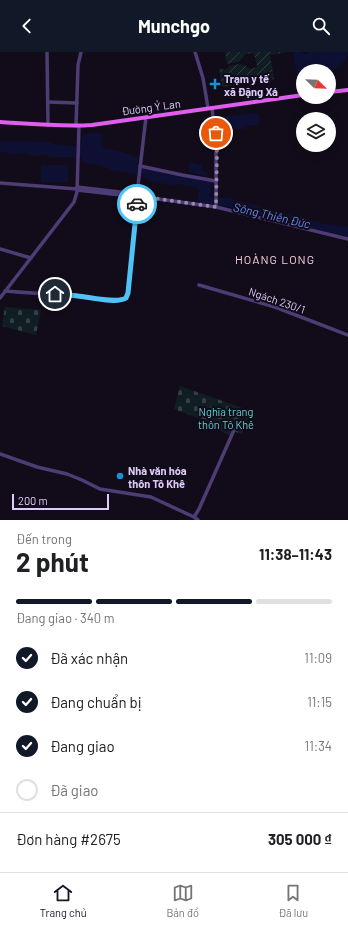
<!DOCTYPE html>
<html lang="vi">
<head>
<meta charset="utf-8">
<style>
	:root { --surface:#fff; --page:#f6f6f6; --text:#202124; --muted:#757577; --line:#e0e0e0; --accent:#111827 }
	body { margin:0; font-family:Barlow,sans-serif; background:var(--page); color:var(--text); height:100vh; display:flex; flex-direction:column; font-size:15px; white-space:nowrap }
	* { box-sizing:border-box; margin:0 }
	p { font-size:13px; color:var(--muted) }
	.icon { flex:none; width:22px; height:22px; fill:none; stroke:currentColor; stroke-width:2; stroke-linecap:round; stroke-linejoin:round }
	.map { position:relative; height:468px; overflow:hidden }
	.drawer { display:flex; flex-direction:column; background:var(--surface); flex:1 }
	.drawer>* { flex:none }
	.needle { width:26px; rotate:113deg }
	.controls { position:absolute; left:296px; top:12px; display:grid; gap:8px }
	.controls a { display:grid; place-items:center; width:40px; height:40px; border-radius:50%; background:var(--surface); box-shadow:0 2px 10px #0003; font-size:20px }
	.scale { position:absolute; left:12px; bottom:10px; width:97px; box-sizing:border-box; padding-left:4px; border:2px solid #ddcbf9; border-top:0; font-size:11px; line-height:14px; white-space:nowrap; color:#ddcbf9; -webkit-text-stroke:3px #120c1a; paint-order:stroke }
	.pin { position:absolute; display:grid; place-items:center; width:34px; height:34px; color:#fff; margin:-17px; border:2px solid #fff; border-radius:50%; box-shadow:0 1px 4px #0007 }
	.courier { position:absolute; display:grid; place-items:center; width:40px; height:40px; margin:-20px; border:3px solid #4fc3f7; border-radius:50%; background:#fff; color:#222; box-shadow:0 1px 5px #0007 }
	.headline em { font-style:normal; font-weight:700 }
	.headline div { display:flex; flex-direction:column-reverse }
	.headline { display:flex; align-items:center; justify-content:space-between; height:68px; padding:0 16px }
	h1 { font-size:26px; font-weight:700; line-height:30px }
	.bar { display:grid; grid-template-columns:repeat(4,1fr); gap:6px 4px; align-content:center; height:48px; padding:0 16px }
	.bar i { height:5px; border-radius:3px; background:var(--line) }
	.bar .active { background:var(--accent) }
	.bar p { grid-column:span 4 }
	.line { display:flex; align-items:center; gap:10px; padding:0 16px; border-top:1px solid var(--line) }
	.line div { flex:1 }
	ol { padding:0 16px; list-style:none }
	li { display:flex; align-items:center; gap:12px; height:44px }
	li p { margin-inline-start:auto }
	li .icon { padding:4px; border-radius:50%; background:var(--accent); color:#fff; stroke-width:4 }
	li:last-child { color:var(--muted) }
	li i { width:22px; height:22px; border:2px solid var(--line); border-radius:50% }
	header { display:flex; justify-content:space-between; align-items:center; height:52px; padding:0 16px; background:var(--accent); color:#fff; font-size:18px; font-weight:700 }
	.tabs { display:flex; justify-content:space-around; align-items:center; height:56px; border-top:1px solid var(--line); background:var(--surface); font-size:11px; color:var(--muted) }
	.tabs a { display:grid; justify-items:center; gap:2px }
	.tabs .active { color:var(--accent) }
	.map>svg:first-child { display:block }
	.cemetery { fill:url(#cemetery-stones) }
	.garden { fill:url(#garden-furrows) }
	.water { fill:#0d1032 }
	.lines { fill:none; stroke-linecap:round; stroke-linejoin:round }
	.minor { stroke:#4e3c74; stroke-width:3.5 }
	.major { stroke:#df5eed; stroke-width:4 }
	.done { stroke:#9688ab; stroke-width:4; stroke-dasharray:0 7.2 }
	.route { stroke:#4fc3f7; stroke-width:5 }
	.poi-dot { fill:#1890d8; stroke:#120c1a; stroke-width:1.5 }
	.labels { text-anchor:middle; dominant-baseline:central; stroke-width:4; stroke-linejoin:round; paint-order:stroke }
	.poi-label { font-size:11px; font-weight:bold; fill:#ddcbf9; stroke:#120c1a; text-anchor:start }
	.street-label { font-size:11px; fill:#ddcbf9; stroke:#120c1a }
	.park-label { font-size:11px; fill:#60cdd0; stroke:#120c1a }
	.water-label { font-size:12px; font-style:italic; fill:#6488ee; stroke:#120c1a }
	.neighbourhood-label { font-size:12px; letter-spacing:1px; fill:#f9cddd; stroke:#120c1a }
</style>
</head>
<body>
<header><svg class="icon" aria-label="back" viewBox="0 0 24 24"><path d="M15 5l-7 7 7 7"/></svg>Munchgo<svg class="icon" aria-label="search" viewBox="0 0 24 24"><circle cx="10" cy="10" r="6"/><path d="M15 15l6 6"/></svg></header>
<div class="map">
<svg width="348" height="468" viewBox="0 0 348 468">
	<defs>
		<pattern id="cemetery-stones" width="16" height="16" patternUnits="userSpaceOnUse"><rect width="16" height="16" fill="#101e23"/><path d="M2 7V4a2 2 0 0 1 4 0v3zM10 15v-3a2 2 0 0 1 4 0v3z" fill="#323d44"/></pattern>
		<pattern id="garden-furrows" width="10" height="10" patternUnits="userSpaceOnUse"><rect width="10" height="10" fill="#101e23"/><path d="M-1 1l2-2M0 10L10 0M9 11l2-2" fill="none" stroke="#323d44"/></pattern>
	</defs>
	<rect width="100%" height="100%" fill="#120c1a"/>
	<g class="cemetery">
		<path d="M 5,255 L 41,258 L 36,283 L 2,274 Z"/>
		<path d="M 180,334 L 251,359 L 242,382 L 233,379 L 231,384 C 222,381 219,376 212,372 C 200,366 186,362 174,357 Z"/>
	</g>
	<path class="garden" d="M 225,0 L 287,0 L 270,3 L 274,27 L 222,35 L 219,16 L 225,18 L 228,16 L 229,14 C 241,12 239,10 250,17 L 257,15 L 254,1 L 245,2 C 241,11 236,10 227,12 Z"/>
	<g class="water">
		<path d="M 293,0 L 300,0 L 306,3 L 309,0 L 348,0 C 347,10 337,16 329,22 L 329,19 L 303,19 L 303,27 L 298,25 L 297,22 Z"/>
		<path d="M 257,61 L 259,63 L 259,73 L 248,73 L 244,77 L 221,77 L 220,65 Z"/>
		<path d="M 95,80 L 101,82 L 102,86 L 101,95 L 122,100 L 138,105 L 137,114 L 177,124 L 212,129 L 211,144 C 217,148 222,145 229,146 L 326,172 L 348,175 L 348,186 L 221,153 L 216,153 L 197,151 L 199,139 L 196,135 L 176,132 L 175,134 L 147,128 L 147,126 L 131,121 L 114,119 L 100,113 L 84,111 L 82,108 L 82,105 L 52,105 L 44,103 L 34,104 L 23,101 L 13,102 L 0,100 L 0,89 L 49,90 L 58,93 L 81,94 L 82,85 L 84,82 Z"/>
		<path d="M 191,110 L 202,113 L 202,118 L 207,121 L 207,124 L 206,124 L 188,120 L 190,111 Z"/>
		<rect x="41" y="113" width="27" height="17"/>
	</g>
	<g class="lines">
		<g class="minor">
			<path d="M 47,0 L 48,73"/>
			<path d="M 195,0 L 203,26 L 208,56"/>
			<path d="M 48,50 L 77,51"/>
			<path d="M 212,56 L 216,91 L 216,155"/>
			<path d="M 76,74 L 78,13 L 81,0"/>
			<path d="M 140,114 L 182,123 L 216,129"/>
			<path d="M 0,131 L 77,137"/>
			<path d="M 77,135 L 137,142"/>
			<path d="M 77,138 L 138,145"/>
			<path d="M 137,144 L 216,155 L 348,187"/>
			<path d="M 0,197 L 31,206"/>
			<path d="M 199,233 L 275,255 L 348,283"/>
			<path d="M 5,239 C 28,241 51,242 74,244 C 86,245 117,252 126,246 L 128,241 L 138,145 L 137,142 L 146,65"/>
			<path d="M 0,246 L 74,150 L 77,140 L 79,74"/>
			<path d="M 0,402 L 37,415 L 67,422 L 82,428 L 100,437 L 151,445 L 194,465 L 198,468"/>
			<path d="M 194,465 L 199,457 L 234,378"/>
		</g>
		<g class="major">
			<path d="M 329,40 L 348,38"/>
			<path d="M 0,70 C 31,72 62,75 92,73 L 303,43"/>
		</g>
	</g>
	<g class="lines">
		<path class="done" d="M 137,152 L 137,144 L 216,155 L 217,100 L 216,81"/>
		<path class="route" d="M 55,242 C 63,243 71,243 78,244 C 89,245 117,252 126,246 L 128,241 L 137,152"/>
	</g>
	<g class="poi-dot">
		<path d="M213 26h4v4h4v4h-4v4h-4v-4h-4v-4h4z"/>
		<circle cx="120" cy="424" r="4"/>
	</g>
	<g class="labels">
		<g class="poi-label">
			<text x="224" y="26">Trạm y tế<tspan x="224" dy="13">xã Đặng Xá</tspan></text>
			<text x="128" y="418">Nhà văn hóa<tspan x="128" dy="13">thôn Tô Khê</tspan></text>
		</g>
		<g class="street-label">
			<text transform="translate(151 55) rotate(-8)">Đường Ỷ Lan</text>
			<text transform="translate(277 248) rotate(19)">Ngách 230/1</text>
		</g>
		<g class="park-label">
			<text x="226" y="359">Nghĩa trang<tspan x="226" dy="13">thôn Tô Khê</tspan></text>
		</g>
		<g class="water-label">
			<text transform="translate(272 163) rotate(13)">Sông Thiên Đức</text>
		</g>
		<g class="neighbourhood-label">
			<text x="275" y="207">HOÀNG LONG</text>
		</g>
	</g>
</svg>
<div class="controls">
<a><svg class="needle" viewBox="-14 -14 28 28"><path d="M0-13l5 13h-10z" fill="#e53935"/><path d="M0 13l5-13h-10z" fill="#757577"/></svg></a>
<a><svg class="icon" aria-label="layers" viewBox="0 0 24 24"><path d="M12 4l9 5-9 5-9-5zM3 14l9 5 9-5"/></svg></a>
</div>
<div class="scale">200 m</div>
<div class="pin" style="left:216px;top:81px;background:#ea580c"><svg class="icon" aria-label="bag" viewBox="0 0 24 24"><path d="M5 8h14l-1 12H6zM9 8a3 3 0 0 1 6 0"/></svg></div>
<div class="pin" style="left:55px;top:242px;background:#1f2937"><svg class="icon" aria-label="home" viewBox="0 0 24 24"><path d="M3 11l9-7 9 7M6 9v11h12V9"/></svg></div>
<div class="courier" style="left:137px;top:152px"><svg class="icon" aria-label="car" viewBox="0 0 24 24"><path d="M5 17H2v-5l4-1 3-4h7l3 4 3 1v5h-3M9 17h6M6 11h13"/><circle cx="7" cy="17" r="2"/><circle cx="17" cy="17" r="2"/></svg></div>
</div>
<section class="drawer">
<div class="headline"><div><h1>2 phút</h1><p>Đến trong</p></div><em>11:38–11:43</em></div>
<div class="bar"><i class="active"></i><i class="active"></i><i class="active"></i><i></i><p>Đang giao · 340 m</p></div>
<ol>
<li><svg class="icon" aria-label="check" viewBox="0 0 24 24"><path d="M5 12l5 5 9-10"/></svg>Đã xác nhận<p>11:09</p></li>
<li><svg class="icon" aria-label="check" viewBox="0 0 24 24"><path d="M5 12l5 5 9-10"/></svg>Đang chuẩn bị<p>11:15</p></li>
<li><svg class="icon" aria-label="check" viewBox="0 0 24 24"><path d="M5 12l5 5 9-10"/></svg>Đang giao<p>11:34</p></li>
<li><i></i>Đã giao</li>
</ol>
<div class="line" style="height:52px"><div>Đơn hàng #2675</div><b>305 000 ₫</b></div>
</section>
<nav class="tabs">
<a class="active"><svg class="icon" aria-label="home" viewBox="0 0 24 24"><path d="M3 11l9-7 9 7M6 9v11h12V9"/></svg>Trang chủ</a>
<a><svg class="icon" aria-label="map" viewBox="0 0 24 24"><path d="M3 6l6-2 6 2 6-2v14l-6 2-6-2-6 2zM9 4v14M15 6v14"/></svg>Bản đồ</a>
<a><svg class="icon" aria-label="saved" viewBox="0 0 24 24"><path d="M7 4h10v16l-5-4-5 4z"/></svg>Đã lưu</a>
</nav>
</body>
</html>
